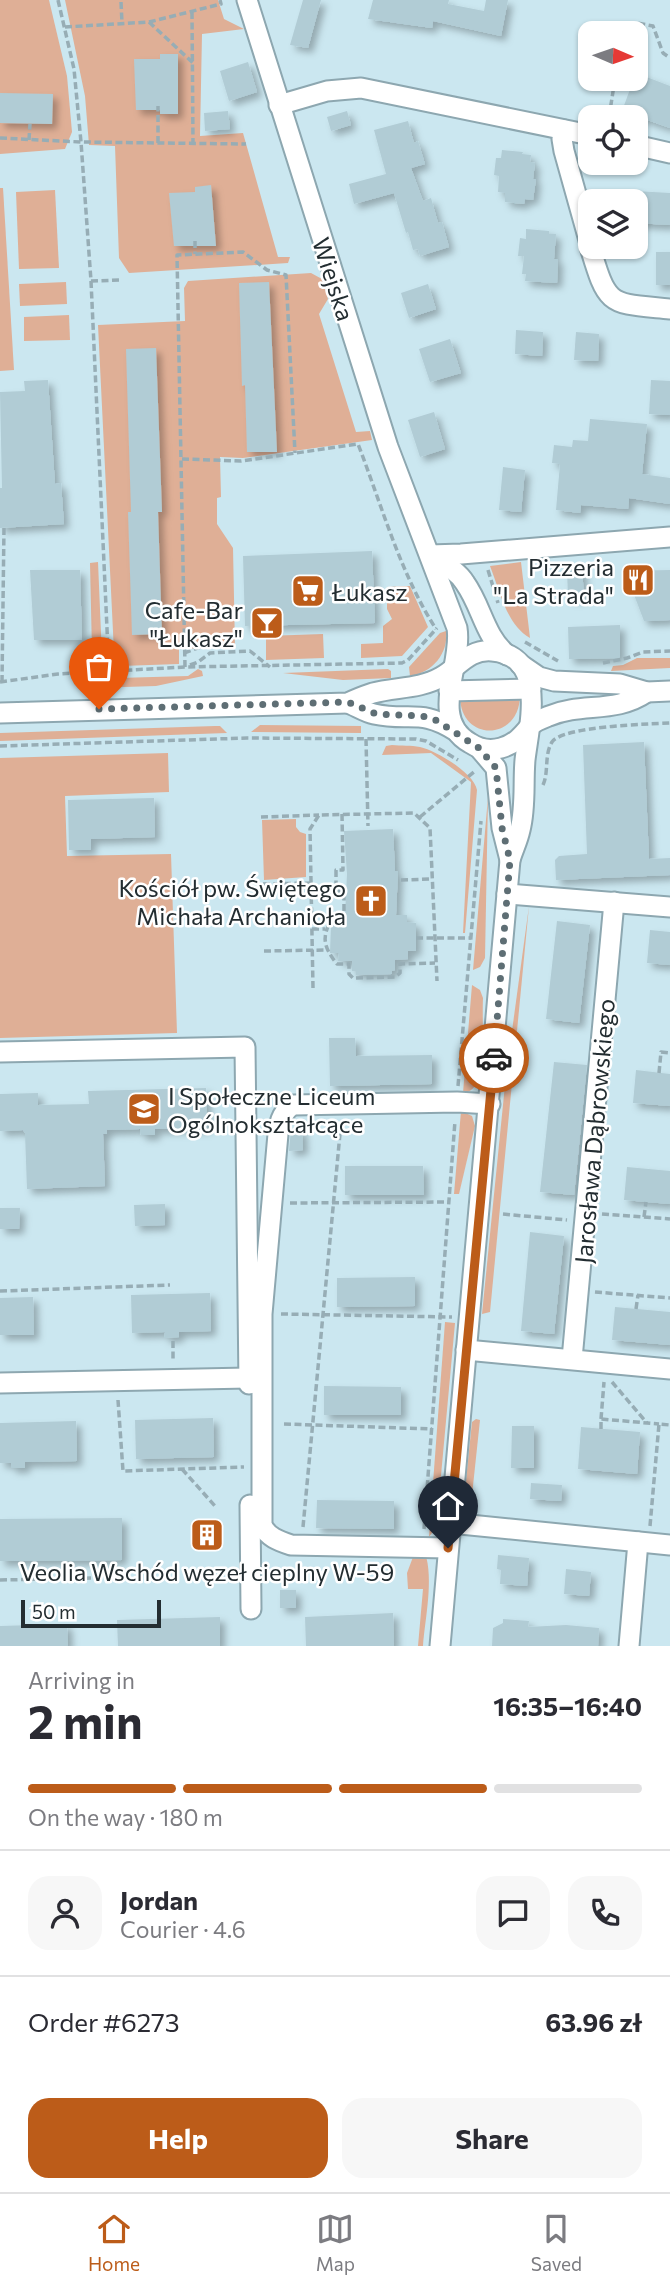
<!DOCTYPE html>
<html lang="en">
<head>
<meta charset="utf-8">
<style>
	:root { --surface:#fff; --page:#f7f7f7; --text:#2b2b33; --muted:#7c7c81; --line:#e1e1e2; --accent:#bc5c19 }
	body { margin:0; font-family:Commissioner,sans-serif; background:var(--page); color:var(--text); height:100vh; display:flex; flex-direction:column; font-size:26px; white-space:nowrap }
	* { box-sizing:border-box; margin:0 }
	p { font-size:23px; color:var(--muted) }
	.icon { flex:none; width:38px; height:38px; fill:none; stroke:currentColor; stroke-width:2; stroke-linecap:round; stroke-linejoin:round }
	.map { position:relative; height:1646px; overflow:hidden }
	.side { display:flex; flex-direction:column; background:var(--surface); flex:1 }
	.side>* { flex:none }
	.needle { width:46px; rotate:92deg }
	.buttons { position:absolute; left:578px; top:21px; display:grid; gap:14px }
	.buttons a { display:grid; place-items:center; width:70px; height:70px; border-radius:14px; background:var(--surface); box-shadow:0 2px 5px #0004; font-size:35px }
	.scale { position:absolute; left:21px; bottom:18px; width:140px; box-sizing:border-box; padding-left:7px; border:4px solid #232d31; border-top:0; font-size:19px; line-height:24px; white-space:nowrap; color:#232d31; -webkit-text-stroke:5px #fff; paint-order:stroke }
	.pin { position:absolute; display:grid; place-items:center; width:60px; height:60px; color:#fff; margin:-72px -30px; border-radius:50% 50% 50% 0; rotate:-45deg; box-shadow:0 0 7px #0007 }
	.pin .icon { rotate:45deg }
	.courier { position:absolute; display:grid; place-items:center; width:70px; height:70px; margin:-35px; border:5px solid #bc5c19; border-radius:50%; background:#fff; color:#222; box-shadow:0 2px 9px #0007 }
	.headline em { font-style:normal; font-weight:700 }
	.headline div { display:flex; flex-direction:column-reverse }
	.headline { display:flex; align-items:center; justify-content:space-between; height:119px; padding:0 28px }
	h1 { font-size:46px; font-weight:700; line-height:52px }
	.bar { display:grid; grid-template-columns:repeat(4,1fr); gap:10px 7px; align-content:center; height:84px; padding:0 28px }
	.bar i { height:9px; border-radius:5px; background:var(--line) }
	.bar .current { background:var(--accent) }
	.bar p { grid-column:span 4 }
	.line { display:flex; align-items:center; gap:18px; padding:0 28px; border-top:2px solid var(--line) }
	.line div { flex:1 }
	.round { display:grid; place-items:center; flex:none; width:74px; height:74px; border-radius:21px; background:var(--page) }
	.button { display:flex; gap:14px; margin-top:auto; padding:14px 28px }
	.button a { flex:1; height:80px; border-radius:21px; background:var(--accent); color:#fff; font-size:28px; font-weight:700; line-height:80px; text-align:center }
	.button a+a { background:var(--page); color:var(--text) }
	.tab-bar { display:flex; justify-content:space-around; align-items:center; height:98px; border-top:2px solid var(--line); background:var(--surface); font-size:19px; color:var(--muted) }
	.tab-bar a { display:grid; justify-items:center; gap:4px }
	.tab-bar .current { color:var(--accent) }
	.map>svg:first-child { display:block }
	.green { fill:#dfaf96 }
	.building { fill:#b1ccd5; filter:url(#shadow) }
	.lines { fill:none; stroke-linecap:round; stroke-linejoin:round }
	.minor-casing { stroke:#8da7b0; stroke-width:23 }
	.path { stroke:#97adb5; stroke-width:3.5; stroke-dasharray:7 3.5; stroke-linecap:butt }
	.minor { stroke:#fff; stroke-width:19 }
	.done { stroke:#5e6e74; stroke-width:7; stroke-dasharray:0 12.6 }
	.route { stroke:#bc5c19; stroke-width:9 }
	.labels { text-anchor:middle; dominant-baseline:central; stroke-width:5; stroke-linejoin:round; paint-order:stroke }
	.street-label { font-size:24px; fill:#232d31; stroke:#fff }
	.poi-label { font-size:24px; fill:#232d31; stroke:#fff; text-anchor:end }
</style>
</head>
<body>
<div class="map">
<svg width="670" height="1646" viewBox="0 0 670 1646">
	<defs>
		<filter id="shadow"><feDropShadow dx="5" dy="5" stdDeviation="3.5" flood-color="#0004"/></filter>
	</defs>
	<rect width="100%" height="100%" fill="#cbe7f0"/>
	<g class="green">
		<path d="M 0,0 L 49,0 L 67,76 L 72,132 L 65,149 L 0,154 Z"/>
		<path d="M 65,0 L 218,0 L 224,19 L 244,29 L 202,34 L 200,136 L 243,133 L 278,257 L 290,257 L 288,263 L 129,273 L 119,258 L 115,146 L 89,145 L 85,96 Z"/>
		<path d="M 0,188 L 3,188 L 14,370 L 0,371 Z"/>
		<path d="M 55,190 L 59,268 L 19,269 L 16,192 Z"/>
		<path d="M 311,273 L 322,279 L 328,299 L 319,314 L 356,432 L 370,431 L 372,440 L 243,458 L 220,457 L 221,497 L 217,498 L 217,524 L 233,548 L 235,647 L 179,649 L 179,664 L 121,666 L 114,652 L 98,325 L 185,321 L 184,288 L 188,281 Z"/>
		<path d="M 66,282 L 67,304 L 20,306 L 19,284 Z"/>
		<path d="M 69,315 L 70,340 L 24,341 L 24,317 Z"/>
		<path d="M 98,562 L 102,657 L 96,666 L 83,668 L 82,653 L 92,652 L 90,563 Z"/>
		<path d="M 521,562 L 530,638 C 506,624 500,591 490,566 Z"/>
		<path d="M 410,586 L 428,627 L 402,656 L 361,658 L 361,644 L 383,643 L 383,626 L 392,619 L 387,609 L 387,587 Z"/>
		<path d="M 446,631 C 449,653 432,673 410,676 L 409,667 L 440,633 Z"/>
		<path d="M 323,634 L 324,658 L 266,660 L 266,636 Z"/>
		<path d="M 637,658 L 670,658 L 670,668 L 611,671 L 613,666 L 623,665 Z"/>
		<path d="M 198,669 L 202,671 L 203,676 L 156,686 L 93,688 L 87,686 L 83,679 L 188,676 Z"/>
		<path d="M 388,669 L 391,671 L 391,678 L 343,680 L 283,673 Z"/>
		<path d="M 520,695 C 520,741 461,743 460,697 Z"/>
		<path d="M 260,725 L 361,726 L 361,733 L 251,732 Z"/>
		<path d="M 215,726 L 220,726 L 227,733 L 0,741 L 0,733 Z"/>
		<path d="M 392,745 C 401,746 411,745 420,747 C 437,751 474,773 477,790 L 465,933 L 463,933 L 471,782 L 431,753 L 382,755 L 386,746 Z"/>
		<path d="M 168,753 L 169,792 L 65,796 L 67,856 L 171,854 L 177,1033 L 0,1038 L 0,758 Z"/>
		<path d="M 488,797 L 485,958 L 480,967 L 473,970 Z"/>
		<path d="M 296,819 L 296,827 L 300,832 L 306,834 L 306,877 L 264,880 L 262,820 Z"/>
		<path d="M 529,906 L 490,1312 L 482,1314 L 506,1075 Z"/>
		<path d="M 472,985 L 480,990 L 483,998 C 482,1020 485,1059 478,1078 C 476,1087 471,1092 463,1093 Z"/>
		<path d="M 461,1111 L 472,1116 L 475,1126 L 459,1194 L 454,1194 Z"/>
		<path d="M 445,1322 L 455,1323 L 437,1519 L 435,1529 L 429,1537 Z"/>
		<path d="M 476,1419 L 480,1420 L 470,1514 L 466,1509 L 464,1500 L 472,1422 Z"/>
		<path d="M 425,1553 C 434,1579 425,1619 423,1646 L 418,1646 L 423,1589 L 408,1589 L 407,1573 L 413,1557 Z"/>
	</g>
	<g class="building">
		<path d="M 303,0 L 321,0 L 308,48 L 290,45 Z"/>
		<path d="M 373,0 L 449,0 L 448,4 L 484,11 L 486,0 L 508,0 L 501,36 L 433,21 L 432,28 L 368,19 Z"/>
		<path d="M 160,54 L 178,54 L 178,114 L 160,114 L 160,110 L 136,110 L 134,59 L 160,59 Z"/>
		<path d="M 248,62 L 257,92 L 229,101 L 220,71 Z"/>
		<path d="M 636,73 L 670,86 L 670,128 L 622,111 Z"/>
		<path d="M 0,93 L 53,94 L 52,124 L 0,123 Z"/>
		<path d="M 228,111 L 230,129 L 205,131 L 204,113 Z"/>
		<path d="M 347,111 L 351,125 L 331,131 L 327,117 Z"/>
		<path d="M 408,121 L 414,143 L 418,141 L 425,164 L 411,168 L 423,201 L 431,198 L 438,223 L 442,222 L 449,247 L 420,256 L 418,249 L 413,250 L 408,232 L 406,233 L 394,193 L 354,204 L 349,184 L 386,174 L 374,130 Z"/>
		<path d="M 502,150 L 523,152 L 522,154 L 531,155 L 530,162 L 535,163 L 533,179 L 536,179 L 533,200 L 525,199 L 524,204 L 505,202 L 505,193 L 498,192 L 499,176 L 494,175 L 496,158 L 501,158 Z"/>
		<path d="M 211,185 L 216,246 L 174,246 L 169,193 L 195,192 L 195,187 Z"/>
		<path d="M 635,191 L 670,193 L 670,225 L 635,223 Z"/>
		<path d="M 526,229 L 549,231 L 549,234 L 556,234 L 554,259 L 558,259 L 557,283 L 525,281 L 526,274 L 522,274 L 524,256 L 518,256 L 520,238 L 526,239 Z"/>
		<rect x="656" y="252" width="14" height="33"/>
		<path d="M 269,282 L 277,452 L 247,452 L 245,385 L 242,386 L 239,283 Z"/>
		<path d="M 428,284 L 436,309 L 409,318 L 401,293 Z"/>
		<path d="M 516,330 L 543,332 L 542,356 L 515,354 Z"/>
		<path d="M 576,332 L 599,334 L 598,361 L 574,360 Z"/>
		<path d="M 450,339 L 461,373 L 430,382 L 419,349 Z"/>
		<path d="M 156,348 L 162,512 L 158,512 L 162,634 L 132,635 L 128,512 L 131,512 L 126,349 Z"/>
		<path d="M 48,380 L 55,484 L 61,483 L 64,524 L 0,528 L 0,488 L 2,488 L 0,392 L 25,391 L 24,381 Z"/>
		<path d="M 651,380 L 670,381 L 670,415 L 649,414 Z"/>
		<path d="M 434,412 L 445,449 L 420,457 L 408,420 Z"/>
		<path d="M 590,419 L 647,424 L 642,474 L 670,478 L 670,504 L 629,498 L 628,509 L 581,505 L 580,513 L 556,510 L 560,464 L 552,463 L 554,445 L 572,447 L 573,440 L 588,441 Z"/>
		<path d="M 503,467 L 525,470 L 521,512 L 499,510 Z"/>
		<path d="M 372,551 L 375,623 L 245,626 L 243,556 Z"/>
		<path d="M 567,568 L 582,568 L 584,597 L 568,598 Z"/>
		<path d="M 30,570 L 80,570 L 82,640 L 34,640 Z"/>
		<path d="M 670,570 L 670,620 L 644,621 L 625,571 Z"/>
		<path d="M 620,625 L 620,658 L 569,659 L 568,627 Z"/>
		<path d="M 644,742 L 649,859 L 670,858 L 670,875 L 556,880 L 555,860 L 559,856 L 587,854 L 583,745 Z"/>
		<path d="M 154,798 L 155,837 L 91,839 L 91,850 L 69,850 L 68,800 Z"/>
		<path d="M 393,829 L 395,871 L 398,871 L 396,915 L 407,915 L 407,922 L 416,923 L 416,951 L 408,951 L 408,959 L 395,960 L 395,970 L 392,971 L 392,974 L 356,975 L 356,971 L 352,971 L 352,961 L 338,961 L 339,953 L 330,953 L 331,925 L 335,925 L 336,917 L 345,916 L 347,874 L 344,831 Z"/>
		<path d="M 557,921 L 590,925 L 579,1023 L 546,1019 Z"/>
		<path d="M 650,930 L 670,932 L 670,965 L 647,963 Z"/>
		<path d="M 329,1038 L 355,1038 L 356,1056 L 432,1055 L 432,1084 L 330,1086 Z"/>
		<path d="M 554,1062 L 587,1065 L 574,1195 L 540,1192 Z"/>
		<path d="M 636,1070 L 670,1074 L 670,1106 L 633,1103 Z"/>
		<path d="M 206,1088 L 207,1128 L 155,1129 L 155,1135 L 141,1135 L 140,1129 L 107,1130 L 107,1134 L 103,1134 L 105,1186 L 27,1189 L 25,1133 L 23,1130 L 0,1131 L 0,1094 L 38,1093 L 38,1105 L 89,1104 L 88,1091 Z"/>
		<path d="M 302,1128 L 303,1150 L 289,1151 L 291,1129 Z"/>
		<path d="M 345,1166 L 423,1166 L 424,1195 L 345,1195 Z"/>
		<path d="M 627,1167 L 670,1171 L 670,1204 L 624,1200 Z"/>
		<path d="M 165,1204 L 165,1225 L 135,1226 L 134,1205 Z"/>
		<path d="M 0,1208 L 20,1208 L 19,1229 L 0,1229 Z"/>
		<path d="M 530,1232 L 564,1236 L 554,1334 L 521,1331 Z"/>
		<path d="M 415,1277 L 415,1306 L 337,1307 L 337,1278 Z"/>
		<path d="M 210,1293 L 211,1331 L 179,1332 L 179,1337 L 164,1338 L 165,1332 L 132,1333 L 131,1295 Z"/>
		<path d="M 33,1297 L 34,1335 L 0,1335 L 0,1298 Z"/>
		<path d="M 615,1307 L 670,1312 L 670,1345 L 612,1340 Z"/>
		<path d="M 324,1386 L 401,1387 L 401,1415 L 324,1415 Z"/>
		<path d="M 213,1418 L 214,1457 L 136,1459 L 135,1420 Z"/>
		<path d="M 76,1421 L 77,1461 L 25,1462 L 25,1468 L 11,1468 L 11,1463 L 0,1463 L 0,1423 Z"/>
		<path d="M 512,1426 L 534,1426 L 534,1468 L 511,1468 Z"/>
		<path d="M 581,1427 L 640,1432 L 637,1474 L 578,1469 Z"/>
		<path d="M 531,1483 L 562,1485 L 561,1501 L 530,1499 Z"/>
		<path d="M 317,1500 L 394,1501 L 394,1529 L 316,1528 Z"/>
		<path d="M 122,1518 L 122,1560 L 0,1561 L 0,1519 Z"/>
		<path d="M 498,1555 L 529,1558 L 527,1586 L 500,1584 L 501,1570 L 497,1569 Z"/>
		<path d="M 566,1569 L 591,1572 L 589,1596 L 564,1594 Z"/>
		<rect x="280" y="1590" width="16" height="18"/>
		<path d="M 393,1613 L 394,1646 L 306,1646 L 305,1617 Z"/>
		<path d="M 220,1617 L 220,1646 L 118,1646 L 117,1620 Z"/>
		<path d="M 503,1619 L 529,1621 L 528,1627 L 566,1625 L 599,1628 L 598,1646 L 492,1646 L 493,1628 L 503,1623 Z"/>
		<path d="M 67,1624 L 68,1646 L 0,1646 L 0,1626 Z"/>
	</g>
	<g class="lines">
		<defs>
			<g id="minor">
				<path d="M 247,0 L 388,447 L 457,628 C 463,664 428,719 470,743 C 479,749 490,751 501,748 C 515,744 522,736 530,726 C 535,721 544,718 549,716 C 583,702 615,714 647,692"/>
				<path d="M 279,105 L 327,91 L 361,88 L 590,135"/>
				<path d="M 564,130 L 562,139 L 564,151 L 590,244"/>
				<path d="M 635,145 L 670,153"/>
				<path d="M 590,247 C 608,308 609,303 670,309"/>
				<path d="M 430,555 L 461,554 L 670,537"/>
				<path d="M 430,555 C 442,563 457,570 465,583 C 482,607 484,635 507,655"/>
				<path d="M 520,664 L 539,677 L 554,681 L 620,684 L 647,692 L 670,691"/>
				<path d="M 449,691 L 531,689"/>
				<path d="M 348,703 C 356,706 365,712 374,714 C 410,722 420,708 456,731"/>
				<path d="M 0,713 L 348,703 C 356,699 364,696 373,693 C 395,687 420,689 441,677 C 459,667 468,649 492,651 C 548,656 529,725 525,760 C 523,783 526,807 520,830 C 518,840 513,850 510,860 L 440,1646"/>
				<path d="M 479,748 L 496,768 L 502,828 L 510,860"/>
				<path d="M 507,894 L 670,907"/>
				<path d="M 0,1052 L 245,1047 L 249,1384"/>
				<path d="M 466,1350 L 670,1369"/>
				<path d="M 572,1359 L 614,902"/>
				<path d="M 0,1383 L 248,1378"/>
				<path d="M 250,1505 L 251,1609"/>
				<path d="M 450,1523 L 670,1545"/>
				<path d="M 448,1548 L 291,1545 C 279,1541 267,1537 262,1525 L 262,1314 L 278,1134 C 279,1122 282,1111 293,1105 L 457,1102 L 490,1104"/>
				<path d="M 629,1646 L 638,1542"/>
			</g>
		</defs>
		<use href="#minor" class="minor-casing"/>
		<g class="path">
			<path d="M 58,0 L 74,69 L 81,142 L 91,281 L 109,672"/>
			<path d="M 121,2 L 122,23"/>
			<path d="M 192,12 L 193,143"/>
			<path d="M 149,22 L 193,63"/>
			<path d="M 65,27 L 149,22 L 221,4 L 220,0"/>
			<path d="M 623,33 L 626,25 L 637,23 L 653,26 L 663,53 L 670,58"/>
			<path d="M 609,117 L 615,79"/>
			<path d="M 0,138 L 81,142 L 246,144"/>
			<path d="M 29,140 L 30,124"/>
			<path d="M 158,143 L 158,106"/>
			<path d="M 195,241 L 195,254"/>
			<path d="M 91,281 L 120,280"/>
			<path d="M 182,459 L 241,461 L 358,444 C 382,506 400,573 436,629"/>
			<path d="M 488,570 L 498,603"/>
			<path d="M 525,642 L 558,661"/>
			<path d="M 184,653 L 239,633"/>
			<path d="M 603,663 L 627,658 L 643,652 L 670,651"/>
			<path d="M 190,665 L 198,662 L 210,653 L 250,651 L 270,667"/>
			<path d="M 185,667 L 177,255 L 243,252 L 267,270 L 286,275 L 295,453"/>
			<path d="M 0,682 L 58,674 L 185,667 L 402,663 L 408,660 L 437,628"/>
			<path d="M 2,682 L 4,527"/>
			<path d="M 366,739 L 368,826"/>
			<path d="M 0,746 L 247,738 L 416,739 L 426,741 L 458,760"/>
			<path d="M 543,785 C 549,772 544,755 552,742 C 563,726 649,724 670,723"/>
			<path d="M 342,814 L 343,870 L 336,870 L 336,891 L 344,891 L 344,913 L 335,913 C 322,935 321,944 337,964 L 349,964 L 349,974 L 353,978 L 395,977 L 400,973 L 400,964 L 435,963"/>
			<path d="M 261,817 L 319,815"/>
			<path d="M 420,817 L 475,771"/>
			<path d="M 401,880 L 431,879"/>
			<path d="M 263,884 L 311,883"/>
			<path d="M 312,929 L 325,929"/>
			<path d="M 416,938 L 471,938"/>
			<path d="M 264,951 L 325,950"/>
			<path d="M 313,988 L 310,829 L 319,815 L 414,813 L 430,828 L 437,981"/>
			<path d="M 659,1073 L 661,1052 L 670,1053"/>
			<path d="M 458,1086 L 481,821"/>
			<path d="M 290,1203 L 449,1202"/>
			<path d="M 503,1214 L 567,1220"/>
			<path d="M 602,1214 L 670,1219"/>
			<path d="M 644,1217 L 646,1202"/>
			<path d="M 0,1291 L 170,1285"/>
			<path d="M 595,1292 L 670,1298"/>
			<path d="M 636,1309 L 638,1295"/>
			<path d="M 281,1314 L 452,1317"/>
			<path d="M 173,1341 L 173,1361"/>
			<path d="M 612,1382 L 647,1423"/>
			<path d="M 118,1400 L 123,1471 L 244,1467"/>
			<path d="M 601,1419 L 604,1382"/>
			<path d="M 284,1424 L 432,1429"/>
			<path d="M 601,1429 L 601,1419 L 659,1424"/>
			<path d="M 182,1469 L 215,1506"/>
			<path d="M 650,1526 L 659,1424 L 670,1425"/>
			<path d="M 303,1527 L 341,1123"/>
			<path d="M 424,1529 L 455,1121"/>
			<path d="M 0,1580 L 95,1578"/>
		</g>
		<use href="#minor" class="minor"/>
	</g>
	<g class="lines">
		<path class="done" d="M 99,709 L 348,702 L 376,714 L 422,716 L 434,719 L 479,748 L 496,768 L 502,828 L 510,860 L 494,1058"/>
		<path class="route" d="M 448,1548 L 494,1058"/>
	</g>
	<defs>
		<symbol id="restaurant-square" viewBox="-11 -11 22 22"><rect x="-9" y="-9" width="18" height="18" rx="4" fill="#bc5c19" stroke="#fff"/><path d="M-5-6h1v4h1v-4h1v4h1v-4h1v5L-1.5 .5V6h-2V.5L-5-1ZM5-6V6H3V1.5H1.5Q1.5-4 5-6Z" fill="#fff"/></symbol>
		<symbol id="supermarket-square" viewBox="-11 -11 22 22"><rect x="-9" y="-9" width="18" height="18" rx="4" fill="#bc5c19" stroke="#fff"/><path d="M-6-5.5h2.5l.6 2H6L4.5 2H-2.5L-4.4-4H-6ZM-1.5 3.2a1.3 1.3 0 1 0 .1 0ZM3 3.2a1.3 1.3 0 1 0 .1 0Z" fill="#fff"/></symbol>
		<symbol id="bar-square" viewBox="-11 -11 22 22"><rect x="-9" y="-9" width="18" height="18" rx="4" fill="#bc5c19" stroke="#fff"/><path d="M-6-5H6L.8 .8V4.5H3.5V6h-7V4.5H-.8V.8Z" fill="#fff"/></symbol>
		<symbol id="church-square" viewBox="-11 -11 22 22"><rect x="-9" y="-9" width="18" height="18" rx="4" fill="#bc5c19" stroke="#fff"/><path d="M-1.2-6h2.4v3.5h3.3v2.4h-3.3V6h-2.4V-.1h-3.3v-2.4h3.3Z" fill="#fff"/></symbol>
		<symbol id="school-square" viewBox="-11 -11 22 22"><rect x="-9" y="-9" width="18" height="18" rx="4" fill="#bc5c19" stroke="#fff"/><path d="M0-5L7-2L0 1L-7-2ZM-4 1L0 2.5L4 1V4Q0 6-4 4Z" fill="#fff"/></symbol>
		<symbol id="building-square" viewBox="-11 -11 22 22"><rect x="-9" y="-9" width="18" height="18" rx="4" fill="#bc5c19" stroke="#fff"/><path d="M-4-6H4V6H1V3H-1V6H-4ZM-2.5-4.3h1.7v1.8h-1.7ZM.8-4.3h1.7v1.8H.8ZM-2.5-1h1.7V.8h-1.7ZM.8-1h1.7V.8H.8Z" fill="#fff"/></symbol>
	</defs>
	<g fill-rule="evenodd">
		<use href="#restaurant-square" x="619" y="561" width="38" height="38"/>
		<use href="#supermarket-square" x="289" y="572" width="38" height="38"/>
		<use href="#bar-square" x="248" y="604" width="38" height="38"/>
		<use href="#church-square" x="352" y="882" width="38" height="38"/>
		<use href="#school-square" x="125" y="1090" width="38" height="38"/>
		<use href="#building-square" x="188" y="1516" width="38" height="38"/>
	</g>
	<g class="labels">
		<g class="street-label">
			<text transform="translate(334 279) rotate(72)">Wiejska</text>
			<text transform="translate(594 1131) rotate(-85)">Jarosława Dąbrowskiego</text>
		</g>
		<g class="poi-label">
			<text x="614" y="566">Pizzeria<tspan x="614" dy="28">"La Strada"</tspan></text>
			<text x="332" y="591" text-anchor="start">Łukasz</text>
			<text x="243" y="609">Cafe-Bar<tspan x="243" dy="28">"Łukasz"</tspan></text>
			<text x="346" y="887">Kościół pw. Świętego<tspan x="346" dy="28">Michała Archanioła</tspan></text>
			<text x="168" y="1095" text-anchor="start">I Społeczne Liceum<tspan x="168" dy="28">Ogólnokształcące</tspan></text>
			<text x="207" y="1571" text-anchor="middle">Veolia Wschód węzeł cieplny W-59</text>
		</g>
	</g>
</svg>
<div class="buttons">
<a><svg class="needle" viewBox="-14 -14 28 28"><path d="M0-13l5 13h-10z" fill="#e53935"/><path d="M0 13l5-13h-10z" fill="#7c7c81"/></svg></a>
<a><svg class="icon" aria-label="locate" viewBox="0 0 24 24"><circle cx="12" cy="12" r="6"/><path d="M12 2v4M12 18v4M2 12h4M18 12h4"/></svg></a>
<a><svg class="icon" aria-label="layers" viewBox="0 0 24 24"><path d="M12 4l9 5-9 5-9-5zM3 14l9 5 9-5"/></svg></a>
</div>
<div class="scale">50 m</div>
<div class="pin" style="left:99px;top:709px;background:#ea580c"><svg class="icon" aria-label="bag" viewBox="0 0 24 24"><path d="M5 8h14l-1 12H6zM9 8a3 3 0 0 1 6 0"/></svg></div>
<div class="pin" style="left:448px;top:1548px;background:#1f2937"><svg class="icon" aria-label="home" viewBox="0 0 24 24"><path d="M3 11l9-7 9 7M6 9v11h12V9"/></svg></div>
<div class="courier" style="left:494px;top:1058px"><svg class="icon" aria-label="car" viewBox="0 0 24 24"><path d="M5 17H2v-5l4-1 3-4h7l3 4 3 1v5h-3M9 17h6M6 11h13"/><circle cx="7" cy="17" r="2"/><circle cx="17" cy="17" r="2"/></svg></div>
</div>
<section class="side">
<div class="headline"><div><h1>2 min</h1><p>Arriving in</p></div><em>16:35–16:40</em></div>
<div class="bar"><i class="current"></i><i class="current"></i><i class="current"></i><i></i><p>On the way · 180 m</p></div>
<div class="line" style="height:126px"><a class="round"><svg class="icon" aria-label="person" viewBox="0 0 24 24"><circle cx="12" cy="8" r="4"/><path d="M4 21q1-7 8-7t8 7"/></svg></a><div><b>Jordan</b><p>Courier · 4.6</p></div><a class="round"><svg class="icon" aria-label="chat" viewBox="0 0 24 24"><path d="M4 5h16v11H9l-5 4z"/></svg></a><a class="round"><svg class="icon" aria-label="phone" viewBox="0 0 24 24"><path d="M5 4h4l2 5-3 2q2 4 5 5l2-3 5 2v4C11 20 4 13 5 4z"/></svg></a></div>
<div class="line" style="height:91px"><div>Order #6273</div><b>63.96 zł</b></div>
<div class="button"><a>Help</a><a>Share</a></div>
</section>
<nav class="tab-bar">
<a class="current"><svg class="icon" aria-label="home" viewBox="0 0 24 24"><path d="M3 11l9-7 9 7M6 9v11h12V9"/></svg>Home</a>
<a><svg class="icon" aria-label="map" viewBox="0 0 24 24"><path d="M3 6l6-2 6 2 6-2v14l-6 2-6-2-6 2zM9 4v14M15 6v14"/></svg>Map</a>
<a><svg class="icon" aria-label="saved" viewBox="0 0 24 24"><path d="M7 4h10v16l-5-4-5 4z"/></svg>Saved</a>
</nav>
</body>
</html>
